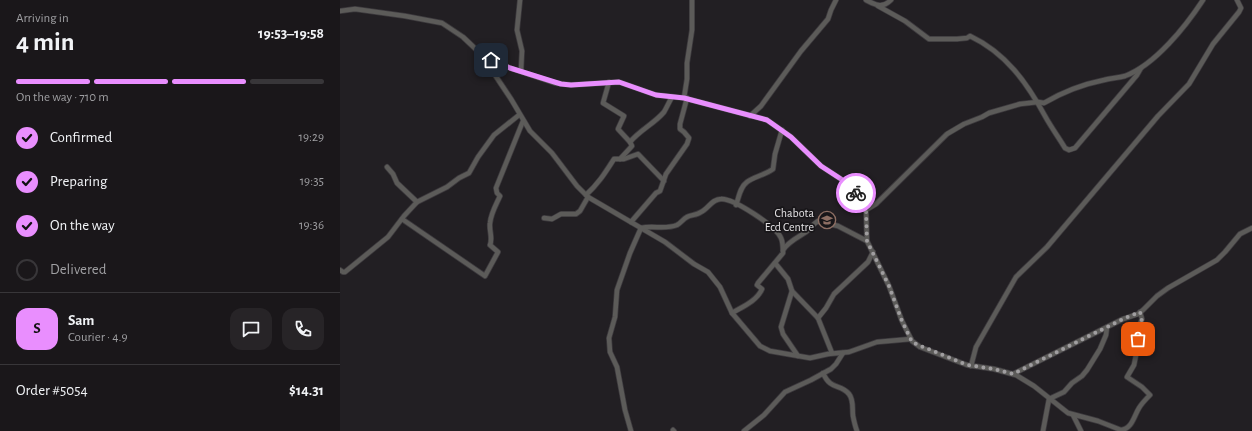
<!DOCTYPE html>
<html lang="en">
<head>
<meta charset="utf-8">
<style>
	:root { --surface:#1a171a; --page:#272427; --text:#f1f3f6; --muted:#9f9fa2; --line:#383639; --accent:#e98efe }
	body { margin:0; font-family:"Alegreya Sans",sans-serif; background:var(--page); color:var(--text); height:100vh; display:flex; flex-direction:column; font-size:15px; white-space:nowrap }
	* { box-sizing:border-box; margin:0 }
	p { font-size:13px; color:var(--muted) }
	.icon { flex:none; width:22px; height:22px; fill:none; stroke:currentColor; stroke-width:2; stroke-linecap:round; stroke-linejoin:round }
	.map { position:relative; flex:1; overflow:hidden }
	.sheet { display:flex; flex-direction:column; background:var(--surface); width:340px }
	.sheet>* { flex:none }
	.pin { position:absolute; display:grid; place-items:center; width:34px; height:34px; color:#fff; margin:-17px; border-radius:8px; box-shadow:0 2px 6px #0006 }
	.courier { position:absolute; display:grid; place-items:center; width:40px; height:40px; margin:-20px; border:3px solid #e98efe; border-radius:50%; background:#fff; color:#222; box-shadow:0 1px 5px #0007 }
	.head em { font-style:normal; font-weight:700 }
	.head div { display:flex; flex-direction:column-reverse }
	.head { display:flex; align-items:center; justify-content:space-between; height:68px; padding:0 16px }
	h1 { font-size:26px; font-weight:700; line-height:30px }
	.bar { display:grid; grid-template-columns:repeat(4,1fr); gap:6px 4px; align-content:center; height:48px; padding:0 16px }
	.bar i { height:5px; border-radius:3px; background:var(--line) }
	.bar .selected { background:var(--accent) }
	.bar p { grid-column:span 4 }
	.line { display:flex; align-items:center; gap:10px; padding:0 16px; border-top:1px solid var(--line) }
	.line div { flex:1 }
	.round { display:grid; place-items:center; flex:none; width:42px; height:42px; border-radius:12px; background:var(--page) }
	ol { padding:0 16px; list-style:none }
	li { display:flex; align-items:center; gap:12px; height:44px }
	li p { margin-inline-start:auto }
	li .icon { padding:4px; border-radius:50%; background:var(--accent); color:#111; stroke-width:4 }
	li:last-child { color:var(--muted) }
	li i { width:22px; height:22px; border:2px solid var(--line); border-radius:50% }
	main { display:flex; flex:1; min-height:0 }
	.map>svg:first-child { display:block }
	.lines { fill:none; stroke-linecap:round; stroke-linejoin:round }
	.minor-casing { stroke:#3d3a3e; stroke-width:6 }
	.minor { stroke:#5c5b59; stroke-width:4.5 }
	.done { stroke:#a09ea0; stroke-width:4; stroke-dasharray:0 7.2 }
	.route { stroke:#e98efe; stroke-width:5 }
	.labels { text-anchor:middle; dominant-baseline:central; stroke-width:3.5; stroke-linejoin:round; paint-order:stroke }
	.poi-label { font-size:12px; fill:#e4e2e4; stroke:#181619; text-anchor:end }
</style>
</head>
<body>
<main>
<section class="sheet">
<div class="head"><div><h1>4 min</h1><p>Arriving in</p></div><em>19:53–19:58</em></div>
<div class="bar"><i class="selected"></i><i class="selected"></i><i class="selected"></i><i></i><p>On the way · 710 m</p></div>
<ol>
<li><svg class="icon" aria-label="check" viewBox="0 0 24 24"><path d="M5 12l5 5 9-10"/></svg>Confirmed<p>19:29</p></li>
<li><svg class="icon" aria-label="check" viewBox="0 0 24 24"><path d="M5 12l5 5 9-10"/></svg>Preparing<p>19:35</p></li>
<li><svg class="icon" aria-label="check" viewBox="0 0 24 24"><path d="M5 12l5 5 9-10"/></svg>On the way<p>19:36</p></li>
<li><i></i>Delivered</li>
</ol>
<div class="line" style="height:72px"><b class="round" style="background:var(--accent);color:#111">S</b><div><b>Sam</b><p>Courier · 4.9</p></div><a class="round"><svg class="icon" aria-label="chat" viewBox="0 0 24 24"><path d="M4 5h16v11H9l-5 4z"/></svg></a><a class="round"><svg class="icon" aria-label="phone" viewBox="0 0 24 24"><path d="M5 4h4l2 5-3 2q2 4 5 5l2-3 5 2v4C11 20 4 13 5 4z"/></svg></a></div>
<div class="line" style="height:52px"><div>Order #5054</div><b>$14.31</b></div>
</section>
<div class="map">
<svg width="912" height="431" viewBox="0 0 912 431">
	<rect width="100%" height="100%" fill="#221f23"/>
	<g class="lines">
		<defs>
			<g id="minor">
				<path d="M 180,0 L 177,30 L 182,51 L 181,70"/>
				<path d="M 526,0 C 536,5 542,9 551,0"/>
				<path d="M 538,6 L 565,21 L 589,39 L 617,39 L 627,38 L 630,36 C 666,53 687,83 705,116 C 711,127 719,138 725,148 L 729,150 L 735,148 L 797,75 L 801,68"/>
				<path d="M 0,11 L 15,9 L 65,16 L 102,23 L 123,37 L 142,55 L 170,68 L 215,83 L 231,85 L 279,82 L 316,95 L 344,98 L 427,120 L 451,137 L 481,166 L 504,181 L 513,190 L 518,197 L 526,210 L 527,241 L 549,286 L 562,321 L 572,341 L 580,347 L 627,365 L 654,369 L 676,375 L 694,386 L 728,413 L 758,421 L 781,430 C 792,429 794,416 799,408 C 802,403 806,399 810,395 L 802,387 L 787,377 L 794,365 L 796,355 L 800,324 L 802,319 L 800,312"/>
				<path d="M 143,57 L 171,99 L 190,131 L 212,153 L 237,186 L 248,197 L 325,242 L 354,264 L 368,272 L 380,287 L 392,313 L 420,346 L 430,351 L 470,358 L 488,354 L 509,352 L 537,342 L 571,339"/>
				<path d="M 269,82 L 263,103 L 284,116 L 278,129 L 290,142"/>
				<path d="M 344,98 L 347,79 L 347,63 L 352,30 L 352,0"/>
				<path d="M 410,116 L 421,106 L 461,51 L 488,19 L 491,10 L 496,0"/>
				<path d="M 280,159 L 292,146 L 290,142 C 300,130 315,123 324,112 C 327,107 329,102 332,97"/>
				<path d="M 47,167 L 53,174 L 57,183 L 77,202"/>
				<path d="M 246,195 C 259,183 265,173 274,159 L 284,159 L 298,154 L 324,181"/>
				<path d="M 396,205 C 399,197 400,187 407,182 C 413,177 425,175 433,169 L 435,154 L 442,130"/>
				<path d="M 526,210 L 536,204 L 607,134 L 624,124 L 642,117 L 649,113 L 680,104 L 698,102 L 704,103 C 721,93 744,84 764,80 C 771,78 778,78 785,76 C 815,65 846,26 863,0"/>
				<path d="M 204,218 L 212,219 L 221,214 L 236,214 L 240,211 L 248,197"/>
				<path d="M 62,219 L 145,276 L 158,252 L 150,245 C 153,238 149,231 150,223 C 151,213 156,205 160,196 L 157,193 L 156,188 L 183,121"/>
				<path d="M 291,222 L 316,193 L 320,191 L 326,174 L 347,144 L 349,138 L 344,132 L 340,129 L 340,124 L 347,98"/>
				<path d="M 443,250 C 449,241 457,238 466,232 C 471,228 473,224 478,221 L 498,226 L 527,241"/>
				<path d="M 435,263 L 448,279 L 452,291 L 478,318 L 492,353"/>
				<path d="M 0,270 L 3,272 L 5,272 L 48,237 L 64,216 L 77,202 L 107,187 L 119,178 L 129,173 L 138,157 L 154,135 L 179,115"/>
				<path d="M 452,291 L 441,327 L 443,334 L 458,356"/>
				<path d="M 478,318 L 486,308 L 494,294 L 528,262 L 533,252"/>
				<path d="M 631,366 L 636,347 L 676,277 L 707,247 L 818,116 L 849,84 L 873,44 L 899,12 L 901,8 L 897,0"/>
				<path d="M 483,373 C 491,391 500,383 509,394 C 514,400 512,409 513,416 C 514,421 515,426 517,431"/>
				<path d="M 673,374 L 767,327"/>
				<path d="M 733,415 L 741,431"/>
				<path d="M 333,430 L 334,431"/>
				<path d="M 291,431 L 285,410 L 277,367 L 270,352 L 269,338 L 275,317 L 277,290 L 290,253 L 301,228 C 313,225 325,230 337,225 C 341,223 343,219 347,217 C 351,215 357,215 361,212 C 368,209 372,199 381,199 C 393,198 436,226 441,238 C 443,242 443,249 443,253 L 418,283 L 417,285 L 422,289 C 417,301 402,307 392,313"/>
				<path d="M 404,431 L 424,415 L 445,392 L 471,380 L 491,369 L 496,364 L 503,353"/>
				<path d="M 703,431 L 709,399 L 724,392 L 732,383 L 742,376 L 747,370 L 760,349 L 766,335 L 767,327 L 783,319 L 798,314 L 803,310 L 817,296 L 828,288 L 877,260 L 885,252 L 900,234 L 912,228"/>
			</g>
		</defs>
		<use href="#minor" class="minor-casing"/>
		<use href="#minor" class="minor"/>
	</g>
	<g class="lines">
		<path class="done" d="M 516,193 L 526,210 L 527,241 L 549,286 L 562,321 L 572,342 L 576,344 L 627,365 L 654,369 L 673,374 L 783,319 L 800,312 L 802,318 L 798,339"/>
		<path class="route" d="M 151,60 L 170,68 L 221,84 L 231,85 L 279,82 L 316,95 L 344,98 L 427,120 L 451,137 L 481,166 L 504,181 L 516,193"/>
	</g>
	<defs>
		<symbol id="school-ring" viewBox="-11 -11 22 22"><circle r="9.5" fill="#181619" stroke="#8d6e63" stroke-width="1.5"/><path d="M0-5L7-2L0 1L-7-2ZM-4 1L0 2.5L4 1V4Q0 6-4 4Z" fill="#8d6e63"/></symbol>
	</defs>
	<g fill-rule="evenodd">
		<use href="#school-ring" x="477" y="210" width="20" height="20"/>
	</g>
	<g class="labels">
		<g class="poi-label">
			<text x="474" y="213">Chabota<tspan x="474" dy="14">Ecd Centre</tspan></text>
		</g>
	</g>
</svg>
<div class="pin" style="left:798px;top:339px;background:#ea580c"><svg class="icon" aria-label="bag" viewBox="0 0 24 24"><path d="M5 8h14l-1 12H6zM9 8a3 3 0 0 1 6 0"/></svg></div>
<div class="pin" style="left:151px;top:60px;background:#1f2937"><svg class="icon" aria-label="home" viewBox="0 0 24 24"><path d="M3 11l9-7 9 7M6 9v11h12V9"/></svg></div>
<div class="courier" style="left:516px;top:193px"><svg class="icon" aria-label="bike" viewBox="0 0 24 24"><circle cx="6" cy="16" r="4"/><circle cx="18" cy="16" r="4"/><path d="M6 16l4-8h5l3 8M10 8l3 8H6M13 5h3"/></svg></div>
</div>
</main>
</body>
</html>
